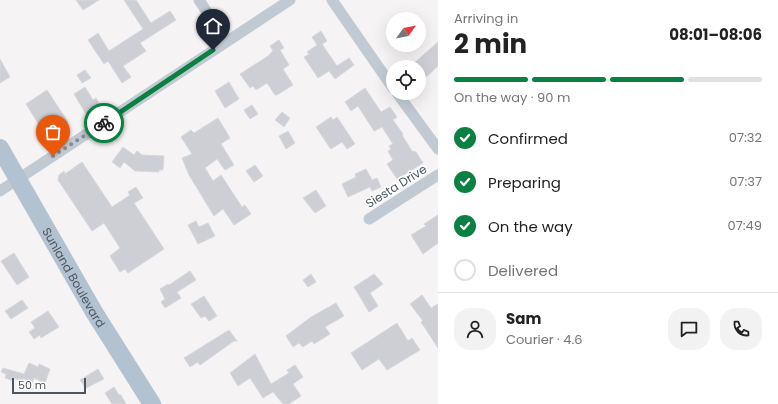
<!DOCTYPE html>
<html lang="en">
<head>
<meta charset="utf-8">
<style>
	:root { --surface:#fff; --page:#f2f2f2; --text:#222; --muted:#767676; --line:#e0e0e0; --accent:#0b8043 }
	body { margin:0; font-family:Poppins,sans-serif; background:var(--page); color:var(--text); height:100vh; display:flex; flex-direction:column; font-size:15px; white-space:nowrap }
	* { box-sizing:border-box; margin:0 }
	p { font-size:13px; color:var(--muted) }
	.icon { flex:none; width:22px; height:22px; fill:none; stroke:currentColor; stroke-width:2; stroke-linecap:round; stroke-linejoin:round }
	.map { position:relative; flex:1; overflow:hidden }
	.sheet { display:flex; flex-direction:column; background:var(--surface); width:340px }
	.sheet>* { flex:none }
	.needle { width:26px; rotate:57deg }
	.controls { position:absolute; left:386px; top:12px; display:grid; gap:8px }
	.controls a { display:grid; place-items:center; width:40px; height:40px; border-radius:50%; background:var(--surface); box-shadow:0 4px 16px #0002; font-size:20px }
	.scale { position:absolute; left:12px; bottom:10px; width:74px; box-sizing:border-box; padding-left:4px; border:2px solid #4a5661; border-top:0; font-size:11px; line-height:14px; white-space:nowrap; color:#4a5661; -webkit-text-stroke:3px #fff; paint-order:stroke }
	.pin { position:absolute; display:grid; place-items:center; width:34px; height:34px; color:#fff; margin:-41px -17px; border-radius:50% 50% 50% 0; rotate:-45deg; box-shadow:0 0 4px #0007 }
	.pin .icon { rotate:45deg }
	.courier { position:absolute; display:grid; place-items:center; width:40px; height:40px; margin:-20px; border:3px solid #0b8043; border-radius:50%; background:#fff; color:#222; box-shadow:0 1px 5px #0007 }
	.head em { font-style:normal; font-weight:700 }
	.head div { display:flex; flex-direction:column-reverse }
	.head { display:flex; align-items:center; justify-content:space-between; height:68px; padding:0 16px }
	h1 { font-size:26px; font-weight:700; line-height:30px }
	.bar { display:grid; grid-template-columns:repeat(4,1fr); gap:6px 4px; align-content:center; height:48px; padding:0 16px }
	.bar i { height:5px; border-radius:3px; background:var(--line) }
	.bar .on { background:var(--accent) }
	.bar p { grid-column:span 4 }
	.line { display:flex; align-items:center; gap:10px; padding:0 16px; border-top:1px solid var(--line) }
	.line div { flex:1 }
	.round { display:grid; place-items:center; flex:none; width:42px; height:42px; border-radius:16px; background:var(--page) }
	ol { padding:0 16px; list-style:none }
	li { display:flex; align-items:center; gap:12px; height:44px }
	li p { margin-inline-start:auto }
	li .icon { padding:4px; border-radius:50%; background:var(--accent); color:#fff; stroke-width:4 }
	li:last-child { color:var(--muted) }
	li i { width:22px; height:22px; border:2px solid var(--line); border-radius:50% }
	main { display:flex; flex:1; min-height:0 }
	.map>svg:first-child { display:block }
	.building { fill:#cdcfd5; stroke:#d7d9de }
	.lines { fill:none; stroke-linecap:round; stroke-linejoin:round }
	.minor { stroke:#c1cad2; stroke-width:11 }
	.primary { stroke:#b3c2d1; stroke-width:18 }
	.done { stroke:#868d94; stroke-width:4; stroke-dasharray:0 7.2 }
	.route { stroke:#0b8043; stroke-width:5 }
	.labels { text-anchor:middle; dominant-baseline:central; stroke-width:3.5; stroke-linejoin:round; paint-order:stroke }
	.street-label { font-size:12px; fill:#4a5661; stroke:#fff }
</style>
</head>
<body>
<main>
<div class="map">
<svg width="438" height="404" viewBox="0 0 438 404">
	<rect width="100%" height="100%" fill="#f5f3f3"/>
	<g class="building">
		<path d="M 76,0 L 99,0 L 83,10 Z"/>
		<path d="M 124,0 L 136,0 L 151,23 L 170,11 L 176,20 L 140,43 L 146,51 L 123,66 L 131,77 L 122,83 L 108,61 L 104,64 L 88,40 L 98,33 L 109,51 L 143,29 Z"/>
		<path d="M 321,31 L 327,41 L 322,44 L 337,66 L 349,58 L 354,65 L 335,79 L 329,71 L 318,78 L 304,57 L 309,54 L 307,52 L 317,45 L 312,37 Z"/>
		<path d="M 279,40 L 284,48 L 280,50 L 289,65 L 283,69 L 293,85 L 277,95 L 275,95 L 267,83 L 256,90 L 253,86 L 250,88 L 240,74 L 268,56 L 273,51 L 270,46 Z"/>
		<path d="M 438,42 L 438,66 L 425,78 L 419,71 L 419,67 L 413,64 Z"/>
		<path d="M 0,59 L 10,77 L 0,83 Z"/>
		<path d="M 85,70 L 91,78 L 82,83 L 77,75 Z"/>
		<path d="M 229,82 L 239,99 L 225,108 L 215,91 Z"/>
		<path d="M 85,87 L 93,100 L 96,98 L 100,105 L 86,114 L 74,94 Z"/>
		<path d="M 365,88 L 381,112 L 390,107 L 397,117 L 393,120 L 403,134 L 402,135 L 412,151 L 416,152 L 423,163 L 397,179 L 387,164 L 393,160 L 388,151 L 391,149 L 389,146 L 393,144 L 382,127 L 374,131 L 358,106 L 351,111 L 345,102 Z"/>
		<path d="M 47,90 L 68,122 L 46,136 L 26,104 Z"/>
		<path d="M 252,105 L 258,114 L 250,119 L 244,110 Z"/>
		<path d="M 282,112 L 290,118 L 284,127 L 275,120 Z"/>
		<path d="M 331,117 L 333,120 L 337,117 L 355,144 L 347,149 L 342,142 L 331,149 L 330,148 L 316,127 Z"/>
		<path d="M 218,118 L 230,138 L 221,144 L 234,165 L 225,170 L 217,159 L 205,168 L 213,181 L 221,175 L 242,207 L 245,205 L 251,214 L 234,225 L 223,209 L 214,216 L 189,175 L 182,158 L 192,154 L 181,137 L 191,130 L 194,133 Z"/>
		<path d="M 288,131 L 295,143 L 286,149 L 279,136 Z"/>
		<path d="M 123,147 L 134,155 L 137,151 L 142,155 L 164,156 L 163,170 L 159,170 L 159,172 L 135,171 L 124,162 L 120,168 L 112,162 Z"/>
		<path d="M 82,162 L 112,207 L 130,195 L 128,192 L 136,187 L 143,198 L 134,203 L 164,249 L 128,273 L 125,269 L 120,272 L 110,256 L 120,248 L 104,223 L 92,231 L 58,180 L 59,175 L 64,171 L 65,174 Z"/>
		<path d="M 255,165 L 263,176 L 254,182 L 246,171 Z"/>
		<path d="M 366,169 L 372,180 L 377,178 L 381,187 L 372,191 L 370,187 L 348,197 L 342,184 L 356,177 L 355,174 Z"/>
		<path d="M 316,190 L 326,206 L 315,213 L 303,198 Z"/>
		<path d="M 438,215 L 438,243 L 423,254 L 411,235 L 426,226 L 424,224 Z"/>
		<path d="M 196,221 L 199,227 L 208,223 L 215,236 L 198,244 L 188,225 Z"/>
		<path d="M 14,253 L 29,277 L 17,285 L 1,261 Z"/>
		<path d="M 190,271 L 196,280 L 177,292 L 181,298 L 165,308 L 161,302 L 165,299 L 160,289 L 168,284 L 169,285 Z"/>
		<path d="M 311,274 L 316,282 L 308,287 L 303,280 Z"/>
		<path d="M 374,274 L 383,284 L 370,293 L 378,306 L 369,312 L 354,287 Z"/>
		<path d="M 422,295 L 431,308 L 438,304 L 438,348 L 421,322 L 423,321 L 410,304 Z"/>
		<path d="M 204,296 L 217,316 L 209,321 L 205,316 L 201,318 L 191,304 Z"/>
		<path d="M 22,300 L 28,308 L 11,319 L 5,311 Z"/>
		<path d="M 336,303 L 344,316 L 325,327 L 330,334 L 314,344 L 312,341 L 303,347 L 299,343 L 293,347 L 286,336 L 311,317 Z"/>
		<path d="M 48,311 L 59,327 L 41,338 L 40,335 L 34,339 L 29,332 L 35,328 L 31,322 Z"/>
		<path d="M 397,323 L 408,341 L 412,338 L 420,350 L 387,370 L 379,359 L 362,370 L 351,353 Z"/>
		<path d="M 229,330 L 237,341 L 234,341 L 200,365 L 198,362 L 190,367 L 184,358 Z"/>
		<path d="M 255,354 L 271,384 L 289,373 L 287,370 L 295,365 L 303,377 L 293,384 L 301,396 L 289,404 L 283,404 L 273,392 L 263,398 L 250,378 L 238,386 L 230,373 Z"/>
		<path d="M 29,363 L 38,367 L 39,364 L 50,369 L 45,383 L 34,378 L 31,386 L 14,378 L 14,381 L 5,378 L 6,374 L 1,372 L 3,368 L 24,374 Z"/>
		<path d="M 98,369 L 104,379 L 86,388 L 80,380 Z"/>
		<path d="M 114,387 L 119,395 L 121,395 L 126,404 L 112,404 L 105,393 Z"/>
	</g>
	<g class="lines">
		<g class="minor">
			<path d="M 199,0 L 226,41"/>
			<path d="M 332,0 L 393,88"/>
			<path d="M 397,93 L 438,149"/>
			<path d="M 0,191 L 290,0"/>
			<path d="M 369,219 L 438,175"/>
		</g>
		<path class="primary" id="s1" d="M 0,148 L 94,312 L 152,404"/>
	</g>
	<g class="lines">
		<path class="done" d="M 53,156 L 104,123"/>
		<path class="route" d="M 104,123 L 213,50"/>
	</g>
	<g class="labels">
		<g class="street-label">
			<text transform="translate(396 186) rotate(-32)">Siesta Drive</text>
			<text stroke="none"><textPath href="#s1" startOffset="149">Sunland Boulevard</textPath></text>
		</g>
	</g>
</svg>
<div class="controls">
<a><svg class="needle" viewBox="-14 -14 28 28"><path d="M0-13l5 13h-10z" fill="#e53935"/><path d="M0 13l5-13h-10z" fill="#767676"/></svg></a>
<a><svg class="icon" aria-label="locate" viewBox="0 0 24 24"><circle cx="12" cy="12" r="6"/><path d="M12 2v4M12 18v4M2 12h4M18 12h4"/></svg></a>
</div>
<div class="scale">50 m</div>
<div class="pin" style="left:53px;top:156px;background:#ea580c"><svg class="icon" aria-label="bag" viewBox="0 0 24 24"><path d="M5 8h14l-1 12H6zM9 8a3 3 0 0 1 6 0"/></svg></div>
<div class="pin" style="left:213px;top:50px;background:#1f2937"><svg class="icon" aria-label="home" viewBox="0 0 24 24"><path d="M3 11l9-7 9 7M6 9v11h12V9"/></svg></div>
<div class="courier" style="left:104px;top:123px"><svg class="icon" aria-label="bike" viewBox="0 0 24 24"><circle cx="6" cy="16" r="4"/><circle cx="18" cy="16" r="4"/><path d="M6 16l4-8h5l3 8M10 8l3 8H6M13 5h3"/></svg></div>
</div>
<section class="sheet">
<div class="head"><div><h1>2 min</h1><p>Arriving in</p></div><em>08:01–08:06</em></div>
<div class="bar"><i class="on"></i><i class="on"></i><i class="on"></i><i></i><p>On the way · 90 m</p></div>
<ol>
<li><svg class="icon" aria-label="check" viewBox="0 0 24 24"><path d="M5 12l5 5 9-10"/></svg>Confirmed<p>07:32</p></li>
<li><svg class="icon" aria-label="check" viewBox="0 0 24 24"><path d="M5 12l5 5 9-10"/></svg>Preparing<p>07:37</p></li>
<li><svg class="icon" aria-label="check" viewBox="0 0 24 24"><path d="M5 12l5 5 9-10"/></svg>On the way<p>07:49</p></li>
<li><i></i>Delivered</li>
</ol>
<div class="line" style="height:72px"><a class="round"><svg class="icon" aria-label="person" viewBox="0 0 24 24"><circle cx="12" cy="8" r="4"/><path d="M4 21q1-7 8-7t8 7"/></svg></a><div><b>Sam</b><p>Courier · 4.6</p></div><a class="round"><svg class="icon" aria-label="chat" viewBox="0 0 24 24"><path d="M4 5h16v11H9l-5 4z"/></svg></a><a class="round"><svg class="icon" aria-label="phone" viewBox="0 0 24 24"><path d="M5 4h4l2 5-3 2q2 4 5 5l2-3 5 2v4C11 20 4 13 5 4z"/></svg></a></div>
</section>
</main>
</body>
</html>
